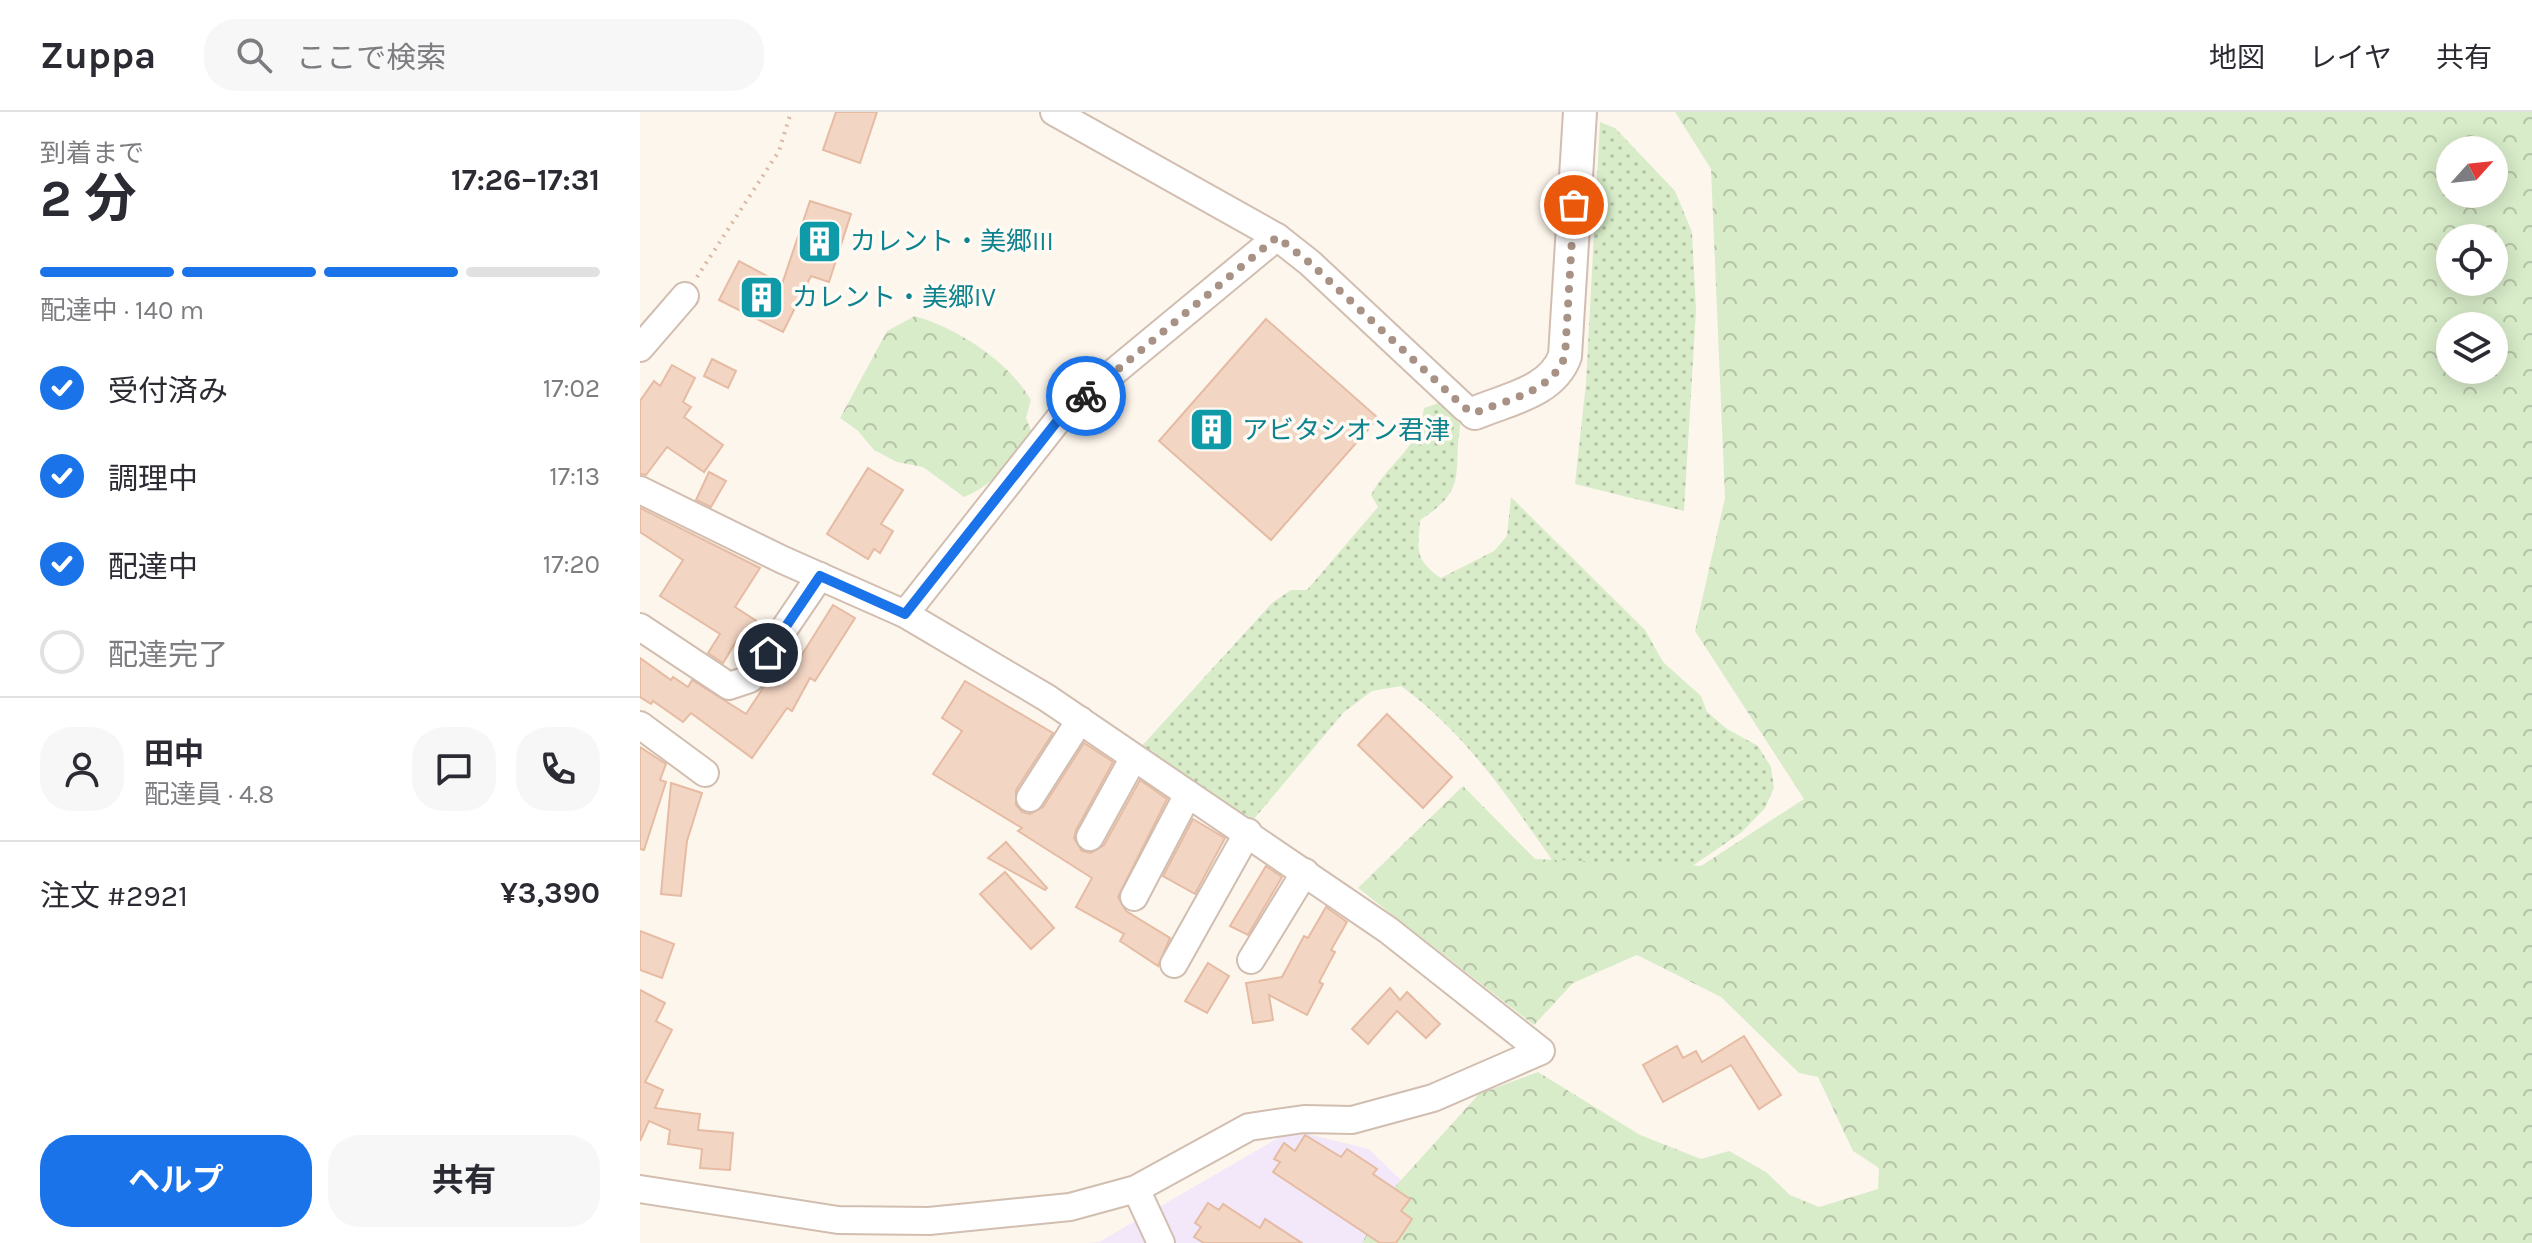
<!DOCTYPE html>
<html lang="ja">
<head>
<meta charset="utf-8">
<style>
	:root { --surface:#fff; --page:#f7f7f7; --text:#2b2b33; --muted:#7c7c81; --line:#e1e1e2; --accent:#1a73e8 }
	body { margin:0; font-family:Karla,"Noto Sans JP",sans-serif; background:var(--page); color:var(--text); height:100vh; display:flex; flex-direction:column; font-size:30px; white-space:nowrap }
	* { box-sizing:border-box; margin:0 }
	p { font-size:26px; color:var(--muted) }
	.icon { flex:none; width:44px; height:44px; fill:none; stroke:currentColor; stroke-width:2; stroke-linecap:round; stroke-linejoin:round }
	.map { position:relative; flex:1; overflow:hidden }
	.sheet { display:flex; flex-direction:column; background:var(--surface); width:640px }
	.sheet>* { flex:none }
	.needle { width:52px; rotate:63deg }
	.tools { position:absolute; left:1796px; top:24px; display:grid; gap:16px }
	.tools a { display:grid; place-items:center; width:72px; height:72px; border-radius:50%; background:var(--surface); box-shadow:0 4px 20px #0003; font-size:40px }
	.pin { position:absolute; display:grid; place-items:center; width:68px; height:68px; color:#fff; margin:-34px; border:4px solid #fff; border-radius:50%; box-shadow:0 2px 8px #0007 }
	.courier { position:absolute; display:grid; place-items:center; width:80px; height:80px; margin:-40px; border:6px solid #1a73e8; border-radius:50%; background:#fff; color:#222; box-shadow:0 2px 10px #0007 }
	.head em { font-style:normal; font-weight:700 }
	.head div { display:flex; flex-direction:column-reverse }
	.head { display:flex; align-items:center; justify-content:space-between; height:136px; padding:0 40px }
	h1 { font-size:52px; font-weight:700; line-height:60px }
	.bar { display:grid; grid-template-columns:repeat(4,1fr); gap:12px 8px; align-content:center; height:96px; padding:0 40px }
	.bar i { height:10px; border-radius:6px; background:var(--line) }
	.bar .current { background:var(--accent) }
	.bar p { grid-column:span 4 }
	.line { display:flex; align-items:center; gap:20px; padding:0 40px; border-top:2px solid var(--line) }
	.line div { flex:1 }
	.round { display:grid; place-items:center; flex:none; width:84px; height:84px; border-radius:32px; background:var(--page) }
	ol { padding:0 40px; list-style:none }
	li { display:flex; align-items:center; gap:24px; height:88px }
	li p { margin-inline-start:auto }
	li .icon { padding:8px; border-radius:50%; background:var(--accent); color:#fff; stroke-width:4 }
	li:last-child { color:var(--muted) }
	li i { width:44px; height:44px; border:4px solid var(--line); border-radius:50% }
	.primary-button { display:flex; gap:16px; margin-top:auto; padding:16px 40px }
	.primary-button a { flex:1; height:92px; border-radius:32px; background:var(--accent); color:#fff; font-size:32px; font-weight:700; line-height:92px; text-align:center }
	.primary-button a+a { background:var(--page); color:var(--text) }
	header { display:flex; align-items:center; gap:48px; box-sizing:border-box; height:112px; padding:0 40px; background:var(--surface); border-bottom:2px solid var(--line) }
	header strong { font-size:38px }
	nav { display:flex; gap:44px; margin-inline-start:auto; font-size:28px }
	.search { width:560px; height:72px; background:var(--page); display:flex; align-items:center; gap:20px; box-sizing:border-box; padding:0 28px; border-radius:32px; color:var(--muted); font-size:30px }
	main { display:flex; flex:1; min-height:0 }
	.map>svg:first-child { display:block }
	.education { fill:#f3e8fa }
	.grass { fill:url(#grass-dots) }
	.forest { fill:url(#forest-crowns); fill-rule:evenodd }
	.building { fill:#f3d5c3; stroke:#e6bba3; stroke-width:2 }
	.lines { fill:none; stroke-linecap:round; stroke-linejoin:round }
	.minor-casing { stroke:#d1beb0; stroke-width:30 }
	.tertiary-casing { stroke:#d1beb0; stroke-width:36 }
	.path { stroke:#d9b8a5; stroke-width:4; stroke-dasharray:2 6; stroke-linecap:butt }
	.minor { stroke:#fff; stroke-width:26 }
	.tertiary { stroke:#fff; stroke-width:32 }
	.done { stroke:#a89285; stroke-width:8; stroke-dasharray:0 14.4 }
	.route { stroke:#1a73e8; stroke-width:10 }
	.labels { text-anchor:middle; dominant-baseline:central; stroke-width:7; stroke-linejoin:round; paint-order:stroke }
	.culture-label { font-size:26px; fill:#0d838f; stroke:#fffaf3; text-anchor:start }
</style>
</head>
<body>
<header>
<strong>Zuppa</strong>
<div class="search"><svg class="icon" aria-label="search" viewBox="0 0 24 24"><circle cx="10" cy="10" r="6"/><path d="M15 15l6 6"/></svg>ここで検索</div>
<nav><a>地図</a><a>レイヤ</a><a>共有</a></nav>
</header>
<main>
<section class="sheet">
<div class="head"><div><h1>2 分</h1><p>到着まで</p></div><em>17:26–17:31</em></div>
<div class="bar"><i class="current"></i><i class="current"></i><i class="current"></i><i></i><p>配達中 · 140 m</p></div>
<ol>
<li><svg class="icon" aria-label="check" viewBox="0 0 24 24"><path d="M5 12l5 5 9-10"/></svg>受付済み<p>17:02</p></li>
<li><svg class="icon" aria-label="check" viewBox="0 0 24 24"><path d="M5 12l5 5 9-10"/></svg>調理中<p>17:13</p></li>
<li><svg class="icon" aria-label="check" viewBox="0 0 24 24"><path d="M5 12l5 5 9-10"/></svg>配達中<p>17:20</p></li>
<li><i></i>配達完了</li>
</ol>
<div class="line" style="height:144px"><a class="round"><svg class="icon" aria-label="person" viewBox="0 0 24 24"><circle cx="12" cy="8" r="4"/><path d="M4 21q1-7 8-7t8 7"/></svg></a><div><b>田中</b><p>配達員 · 4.8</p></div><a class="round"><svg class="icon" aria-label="chat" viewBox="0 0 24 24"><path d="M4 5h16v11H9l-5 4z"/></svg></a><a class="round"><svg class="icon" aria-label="phone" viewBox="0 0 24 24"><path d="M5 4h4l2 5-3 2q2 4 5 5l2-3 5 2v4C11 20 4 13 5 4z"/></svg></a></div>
<div class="line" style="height:104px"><div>注文 #2921</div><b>¥3,390</b></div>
<div class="primary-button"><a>ヘルプ</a><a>共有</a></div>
</section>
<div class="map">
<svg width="1892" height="1131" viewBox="0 0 1892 1131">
	<defs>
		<pattern id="grass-dots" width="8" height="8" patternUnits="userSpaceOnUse" patternTransform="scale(2)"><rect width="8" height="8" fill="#d8ecc9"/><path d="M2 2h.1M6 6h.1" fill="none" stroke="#b4c2a5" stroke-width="1.8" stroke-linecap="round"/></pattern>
		<pattern id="forest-crowns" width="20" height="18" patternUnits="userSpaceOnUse" patternTransform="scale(2)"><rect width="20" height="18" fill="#d8ecc9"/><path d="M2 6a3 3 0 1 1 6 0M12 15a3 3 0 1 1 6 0" fill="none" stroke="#b4c2a5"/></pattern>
	</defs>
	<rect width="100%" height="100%" fill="#fdf6ec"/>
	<path class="education" d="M 652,1018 L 729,1037 L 810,1116 L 811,1131 L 447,1131 L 459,1130 Z"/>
	<g class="grass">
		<path d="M 960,10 L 975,16 L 1035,79 L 1052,120 L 1056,198 L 1044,399 L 935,372 L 946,271 Z"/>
		<path d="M 802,290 L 821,310 C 811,360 831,376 780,408 C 778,439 774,447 801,466 L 854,439 L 867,424 L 871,385 L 1005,518 L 1023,550 L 1061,584 L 1067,600 L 1087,617 L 1118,634 L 1131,655 L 1134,676 L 1125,696 L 1102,720 L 1045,759 L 917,755 C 870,688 828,623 761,574 L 732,579 L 704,600 L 613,708 L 500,636 L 632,491 L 651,478 L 667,478 L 738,395 L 731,383 C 750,348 778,339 784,296 Z"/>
	</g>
	<g class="forest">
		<path d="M 1035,0 L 1892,0 L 1892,1131 L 722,1131 L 752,1078 L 839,982 L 898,960 L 1000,1023 L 1061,1047 L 1089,1039 L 1126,1060 L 1150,1083 L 1179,1095 L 1238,1077 L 1239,1056 L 1213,1039 L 1178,965 L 1159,961 L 1081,885 L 997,843 L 933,871 L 894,913 L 718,776 L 823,674 L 895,747 L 1061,754 L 1164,687 L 1055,519 L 1085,386 L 1071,57 ZM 1810,38 L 1854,38 L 1854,82 L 1810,82 ZM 1810,126 L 1854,126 L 1854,170 L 1810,170 ZM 1810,214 L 1854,214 L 1854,258 L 1810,258 Z"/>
		<path d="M 275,204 C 319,217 368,249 391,288 L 386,306 L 393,324 C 372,348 354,373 324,385 L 283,355 L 257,350 L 234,338 L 217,318 L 200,306 L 247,219 Z"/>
	</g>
	<g class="building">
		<path d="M 196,0 L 237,0 L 220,51 L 183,38 Z"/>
		<path d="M 170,89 L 211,102 L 189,170 L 171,164 L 143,220 L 79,188 L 99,149 L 142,172 Z"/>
		<path d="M 626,207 L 738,306 L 631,428 L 519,329 Z"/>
		<path d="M 72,247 L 96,259 L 88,276 L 64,264 Z"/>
		<path d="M 32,253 L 55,266 L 43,290 L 51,295 L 44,305 L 83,333 L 64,360 L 27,335 L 6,363 L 0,362 L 0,289 L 14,269 L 20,274 Z"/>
		<path d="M 228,356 L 263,378 L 241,412 L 253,419 L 240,441 L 234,437 L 228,447 L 187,422 Z"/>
		<path d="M 69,360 L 86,369 L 71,395 L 56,388 Z"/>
		<path d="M 0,396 L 120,456 L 95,495 L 126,515 L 111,537 L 97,528 L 83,551 L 68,541 L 80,522 L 20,484 L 43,448 L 0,420 Z"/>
		<path d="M 193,493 L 215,506 L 175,569 L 170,566 L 152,599 L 147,596 L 112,646 L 51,601 L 43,610 L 13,589 L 11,592 L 0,585 L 0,546 L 31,568 L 33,565 L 48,575 L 52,568 L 106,602 L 135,558 L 148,565 Z"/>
		<path d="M 325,569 L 413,621 L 376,678 L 376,693 L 382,700 L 390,702 L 403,695 L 444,631 L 473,650 L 436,718 L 434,726 L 442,739 L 451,741 L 464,733 L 500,668 L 527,687 L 478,785 L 486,799 L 530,826 L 518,854 L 480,829 L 484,822 L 436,795 L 452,766 L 378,719 L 382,716 L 293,662 L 322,619 L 302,606 Z"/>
		<path d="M 747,602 L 812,665 L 783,696 L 718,633 Z"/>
		<path d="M 0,635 L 26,652 L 20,668 L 26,670 L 4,738 L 0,737 Z"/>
		<path d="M 31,671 L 62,681 L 47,729 L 41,784 L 21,782 Z"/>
		<path d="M 553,707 L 585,726 L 555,782 L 523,764 Z"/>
		<path d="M 366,730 L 407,776 L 405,778 L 348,746 Z"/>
		<path d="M 626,754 L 642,765 L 608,823 L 590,814 Z"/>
		<path d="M 365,760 L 414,816 L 391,837 L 340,782 Z"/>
		<path d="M 686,795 L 707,810 L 691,838 L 695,840 L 679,870 L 683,872 L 667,903 L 629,883 L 633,908 L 613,911 L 606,871 L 642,865 L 664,824 L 668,826 Z"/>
		<path d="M 0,819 L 34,832 L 22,866 L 0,858 Z"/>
		<path d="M 568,851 L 589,864 L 567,901 L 545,889 Z"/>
		<path d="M 750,876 L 760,888 L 767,880 L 800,912 L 786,926 L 757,899 L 728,932 L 712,917 Z"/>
		<path d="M 0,878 L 25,891 L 16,909 L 32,918 L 5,970 L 23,978 L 15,996 L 60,1002 L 58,1018 L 93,1021 L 90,1058 L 60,1056 L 62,1037 L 28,1032 L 30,1018 L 9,1009 L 0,1029 Z"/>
		<path d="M 1104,924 L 1141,983 L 1119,997 L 1091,953 L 1023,990 L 1003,953 L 1037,934 L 1043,946 L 1056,939 L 1062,950 Z"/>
		<path d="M 665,1023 L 701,1045 L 707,1037 L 737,1057 L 733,1062 L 770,1087 L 761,1099 L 772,1107 L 756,1131 L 740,1131 L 633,1060 L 640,1050 L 634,1047 L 644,1031 L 655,1039 Z"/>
		<path d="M 568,1091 L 579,1098 L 583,1092 L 620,1116 L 625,1107 L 662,1131 L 564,1131 L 554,1125 L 561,1115 L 555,1111 Z"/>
	</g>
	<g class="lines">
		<defs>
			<g id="minor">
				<path d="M 414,0 L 637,125 L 670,151 L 825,296 L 835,301"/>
				<path d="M 0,236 L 45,184"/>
				<path d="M 0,378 L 143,448 L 265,502 L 407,586 L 748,818 L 901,939 L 793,986 L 712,1008 L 664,1007 L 609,1015 L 496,1077 L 430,1095 L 289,1109 L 198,1108 L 0,1077"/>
				<path d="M 265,502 L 422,303 L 637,125"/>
				<path d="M 0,515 L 89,574 L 110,567 L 180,464"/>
				<path d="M 0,613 L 65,661"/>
				<path d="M 390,686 L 440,608"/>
				<path d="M 450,725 L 493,647"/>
				<path d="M 494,785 L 548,682"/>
				<path d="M 611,848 L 665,760"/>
				<path d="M 534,852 L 608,720"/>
				<path d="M 496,1077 L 521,1131"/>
			</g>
			<path id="tertiary" d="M 835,301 C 868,287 912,280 925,244 L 940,0"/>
		</defs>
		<use href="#minor" class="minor-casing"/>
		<use href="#tertiary" class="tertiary-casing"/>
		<path class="path" d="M 57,165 L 139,39 L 151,0"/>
		<use href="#minor" class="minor"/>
		<use href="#tertiary" class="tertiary"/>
	</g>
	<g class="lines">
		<path class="done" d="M 446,284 L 637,125 L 670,151 L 825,296 L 835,301 C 868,287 912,280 925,244 L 934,93"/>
		<path class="route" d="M 128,541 L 180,464 L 265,502 L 422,303 L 446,284"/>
	</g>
	<defs>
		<symbol id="building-square" viewBox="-11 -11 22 22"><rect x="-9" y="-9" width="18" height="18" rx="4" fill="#0f9aa8" stroke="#fffaf3"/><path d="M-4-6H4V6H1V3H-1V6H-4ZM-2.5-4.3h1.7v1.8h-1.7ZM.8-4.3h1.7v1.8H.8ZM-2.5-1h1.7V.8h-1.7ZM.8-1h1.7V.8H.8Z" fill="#fff"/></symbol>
	</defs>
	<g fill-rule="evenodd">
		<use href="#building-square" x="154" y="104" width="51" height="51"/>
		<use href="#building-square" x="96" y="160" width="51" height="51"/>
		<use href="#building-square" x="546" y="292" width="51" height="51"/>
	</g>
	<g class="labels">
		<g class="culture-label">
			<text x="210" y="129">カレント・美郷III</text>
			<text x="152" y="185">カレント・美郷IV</text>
			<text x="602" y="318">アビタシオン君津</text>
		</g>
	</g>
</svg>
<div class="tools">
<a><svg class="needle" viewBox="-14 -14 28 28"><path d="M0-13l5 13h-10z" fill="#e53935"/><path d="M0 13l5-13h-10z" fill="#7c7c81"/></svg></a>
<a><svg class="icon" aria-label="locate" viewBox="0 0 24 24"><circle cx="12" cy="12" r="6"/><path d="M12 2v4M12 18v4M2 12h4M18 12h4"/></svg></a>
<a><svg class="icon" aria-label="layers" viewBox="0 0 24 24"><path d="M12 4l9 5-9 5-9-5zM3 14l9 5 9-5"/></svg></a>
</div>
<div class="pin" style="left:934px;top:93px;background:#ea580c"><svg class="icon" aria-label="bag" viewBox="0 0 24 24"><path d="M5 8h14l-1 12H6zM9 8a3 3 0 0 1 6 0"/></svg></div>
<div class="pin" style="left:128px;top:541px;background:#1f2937"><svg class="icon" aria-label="home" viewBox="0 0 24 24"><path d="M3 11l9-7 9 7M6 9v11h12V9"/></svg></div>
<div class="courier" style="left:446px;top:284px"><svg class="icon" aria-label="bike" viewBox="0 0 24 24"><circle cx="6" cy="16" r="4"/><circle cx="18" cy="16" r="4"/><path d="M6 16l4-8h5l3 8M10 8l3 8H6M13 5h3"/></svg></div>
</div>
</main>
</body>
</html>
